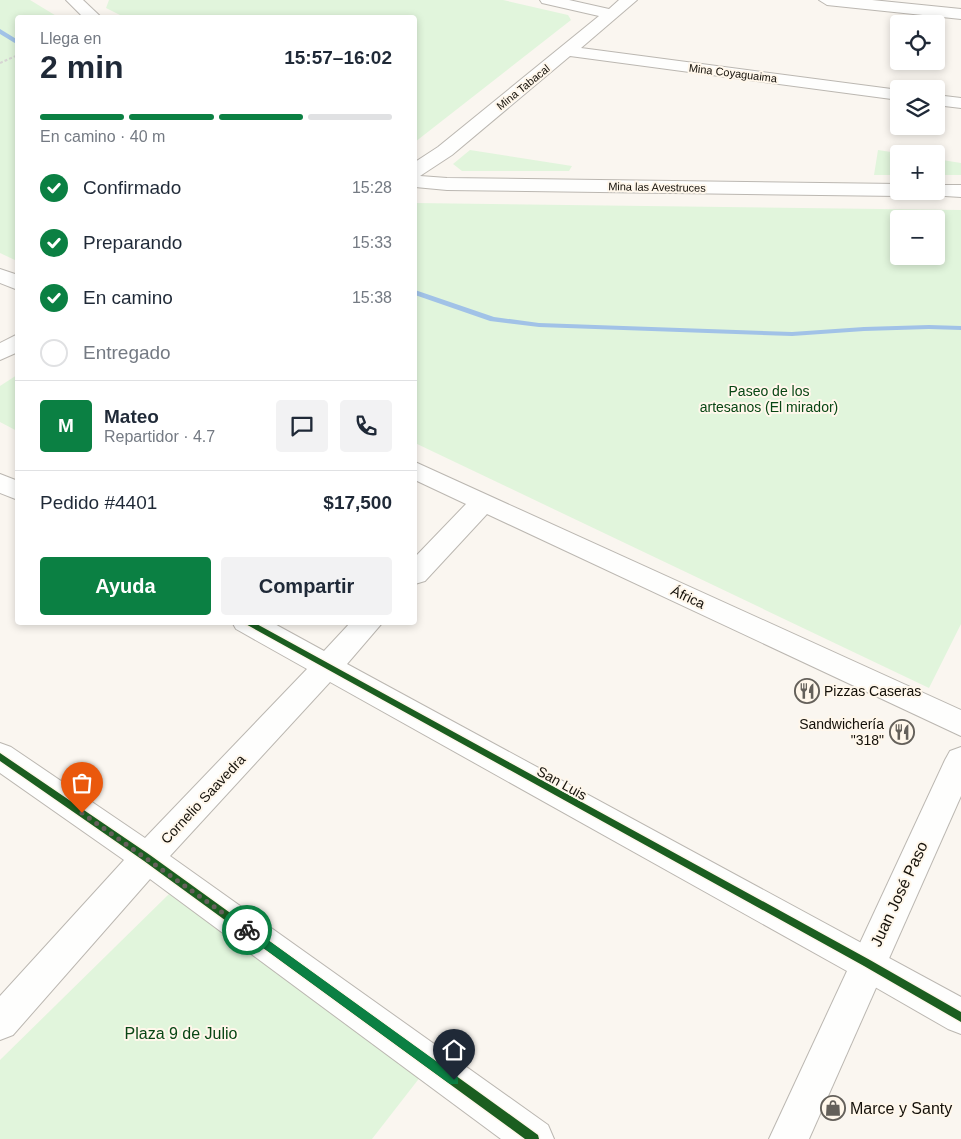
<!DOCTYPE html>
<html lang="es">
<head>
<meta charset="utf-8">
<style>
	:root { --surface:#fff; --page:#f2f2f3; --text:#1f2937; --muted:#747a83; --line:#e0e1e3; --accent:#0b8043 }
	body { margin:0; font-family:Arial,sans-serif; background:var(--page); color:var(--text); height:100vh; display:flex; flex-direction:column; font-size:19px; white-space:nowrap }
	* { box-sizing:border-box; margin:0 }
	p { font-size:16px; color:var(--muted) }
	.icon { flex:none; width:28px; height:28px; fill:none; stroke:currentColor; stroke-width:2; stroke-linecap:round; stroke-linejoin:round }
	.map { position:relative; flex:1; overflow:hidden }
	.panel { position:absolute; left:15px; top:15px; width:402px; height:610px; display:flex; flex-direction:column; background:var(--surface); border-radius:5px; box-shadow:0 2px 8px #0003 }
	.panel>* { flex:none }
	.controls { position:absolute; left:890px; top:15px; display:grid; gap:10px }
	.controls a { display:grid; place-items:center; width:55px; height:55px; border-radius:5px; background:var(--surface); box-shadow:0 2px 8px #0003; font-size:25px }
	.pin { position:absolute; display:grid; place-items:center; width:42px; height:42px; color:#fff; margin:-51px -21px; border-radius:50% 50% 50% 0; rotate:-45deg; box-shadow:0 0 5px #0007 }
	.pin .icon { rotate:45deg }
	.courier { position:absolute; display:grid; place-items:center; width:50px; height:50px; margin:-25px; border:4px solid #0b8043; border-radius:50%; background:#fff; color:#222; box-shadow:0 1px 6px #0007 }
	.overview em { font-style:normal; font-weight:600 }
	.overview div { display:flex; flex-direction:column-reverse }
	.overview { display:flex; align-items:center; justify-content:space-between; height:85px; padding:0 25px }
	h1 { font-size:32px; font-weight:600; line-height:38px }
	.bar { display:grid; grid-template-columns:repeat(4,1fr); gap:8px 5px; align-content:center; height:60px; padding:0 25px }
	.bar i { height:6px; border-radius:4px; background:var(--line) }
	.bar .current { background:var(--accent) }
	.bar p { grid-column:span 4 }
	.line { display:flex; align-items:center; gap:12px; padding:0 25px; border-top:1px solid var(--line) }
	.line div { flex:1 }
	.round { display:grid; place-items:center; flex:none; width:52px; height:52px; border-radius:5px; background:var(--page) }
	ol { padding:0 25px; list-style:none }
	li { display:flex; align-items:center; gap:15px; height:55px }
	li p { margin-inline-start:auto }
	li .icon { padding:5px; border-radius:50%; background:var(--accent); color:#fff; stroke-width:4 }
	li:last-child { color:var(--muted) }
	li i { width:28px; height:28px; border:2px solid var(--line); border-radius:50% }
	.primary-button { display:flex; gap:10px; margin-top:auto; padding:10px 25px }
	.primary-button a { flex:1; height:58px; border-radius:5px; background:var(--accent); color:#fff; font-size:20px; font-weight:600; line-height:58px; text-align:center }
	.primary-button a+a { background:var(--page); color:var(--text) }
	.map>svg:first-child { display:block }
	.green { fill:#e1f5dc; fill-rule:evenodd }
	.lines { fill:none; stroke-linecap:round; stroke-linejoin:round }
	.stream { fill:#a1c2e7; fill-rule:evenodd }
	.minor-casing { stroke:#bbb7b1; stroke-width:2 }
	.secondary-casing { stroke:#bbb7b1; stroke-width:2 }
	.path { stroke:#d6d5d3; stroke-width:2; stroke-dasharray:3 2; stroke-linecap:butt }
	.minor { fill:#fefefd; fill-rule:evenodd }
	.secondary { fill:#fefefd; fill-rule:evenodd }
	.cycleway-casing { stroke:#fff7eb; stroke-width:3 }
	.cycleway { fill:#1b5e20; fill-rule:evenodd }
	.route { fill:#0b8043 }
	.done { stroke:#64605a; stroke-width:5; stroke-dasharray:0 9 }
	.labels { text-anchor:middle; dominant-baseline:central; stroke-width:4; stroke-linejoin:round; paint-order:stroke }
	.far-street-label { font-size:11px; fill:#141009; stroke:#fff7eb }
	.park-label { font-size:14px; fill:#084614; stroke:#fff7eb }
	.street-label { font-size:14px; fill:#141009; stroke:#fff7eb }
	.poi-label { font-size:14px; fill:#141009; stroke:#fff7eb; text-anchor:start }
	.near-street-label { font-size:16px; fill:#141009; stroke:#fff7eb }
	.near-park-label { font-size:16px; fill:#084614; stroke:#fff7eb }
	.near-poi-label { font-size:16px; fill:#141009; stroke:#fff7eb; text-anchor:start }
</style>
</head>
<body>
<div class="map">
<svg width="961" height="1139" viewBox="0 0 961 1139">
	<rect width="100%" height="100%" fill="#faf6f0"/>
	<g class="green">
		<path d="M 0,0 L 30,0 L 58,17 L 18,18 L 17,261 L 0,253 Z"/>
		<path d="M 109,0 L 503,0 L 568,15 L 571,20 L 415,142 L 415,18 L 124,17 L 106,8 Z"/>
		<path d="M 470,150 L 572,166 L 569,171 L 462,171 L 453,164 Z"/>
		<path d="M 878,150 L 904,154 L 899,154 L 899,175 L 874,175 Z"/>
		<path d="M 936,159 L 961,163 L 961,175 L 936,175 Z"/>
		<path d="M 415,203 L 961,210 L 961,624 L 929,688 L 415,443 ZM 899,219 L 936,219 L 936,256 L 899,256 Z"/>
		<path d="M 17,375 L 17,431 L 0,422 L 0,386 Z"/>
		<path d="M 169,894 L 421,1076 L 372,1139 L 0,1139 L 0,1060 Z"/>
	</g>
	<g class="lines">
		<g class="stream">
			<path d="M 0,29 L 18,40 L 18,45 L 0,34 Z"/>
			<path d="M 415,290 L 494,317 L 539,323 L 792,332 L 864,327 L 929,325 L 961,326 L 961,330 L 929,329 L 864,331 L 792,336 L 539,327 L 490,321 L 415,295 Z"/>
		</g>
		<defs>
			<g id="minor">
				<path d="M 66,0 L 83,0 L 102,18 L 84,18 Z"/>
				<path d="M 540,0 L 569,0 L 609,9 L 619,0 L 637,0 L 581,48 L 899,90 L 899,100 L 570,56 L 452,155 L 420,176 L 447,178 L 899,184 L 899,191 L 908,191 L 899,196 L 447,190 L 415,187 L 415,162 L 438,147 L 599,16 L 542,3 Z"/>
				<path d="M 819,0 L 872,0 L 961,9 L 961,19 L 827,5 Z"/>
				<path d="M 936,95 L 961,98 L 961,108 L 936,105 Z"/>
				<path d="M 936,185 L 961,185 L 961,197 L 929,195 L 926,191 L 936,191 Z"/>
				<path d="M 0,269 L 18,275 L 18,290 L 0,283 Z"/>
				<path d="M 18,334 L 18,352 L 0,360 L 0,343 Z"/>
				<path d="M 415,462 L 961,710 L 961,736 L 487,514 L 425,581 L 415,584 L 415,557 L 466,504 L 415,480 Z"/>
				<path d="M 0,474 L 18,481 L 18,500 L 0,493 Z"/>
				<path d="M 232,622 L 271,622 L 324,651 L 351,622 L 383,622 L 347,664 L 961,997 L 961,1034 L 948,1029 L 854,975 L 330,682 L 170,856 L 548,1125 L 554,1139 L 501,1139 L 150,879 L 13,1035 L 0,1040 L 0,996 L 124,860 L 0,773 L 0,743 L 11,747 L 145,838 L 307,669 L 236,629 Z"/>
			</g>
			<path id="secondary" d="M 961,747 L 961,796 L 809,1139 L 769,1139 L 945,760 L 950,751 Z"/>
		</defs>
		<use href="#minor" class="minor-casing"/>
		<use href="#secondary" class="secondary-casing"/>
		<path class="path" d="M 0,63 L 18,55"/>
		<use href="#minor" class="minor"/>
		<use href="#secondary" class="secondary"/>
		<defs>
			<g id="cycleway">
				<path d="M 242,622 L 253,622 L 870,960 L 961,1012 L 961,1022 L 864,966 Z"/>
				<path d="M 0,753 L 150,855 L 538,1135 L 539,1139 L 525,1139 L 144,861 L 0,761 Z"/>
			</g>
		</defs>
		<use href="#cycleway" class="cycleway-casing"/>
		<use href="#cycleway" class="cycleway"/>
	</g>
	<path class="route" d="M 247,925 L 458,1077 L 458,1084 L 450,1084 L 243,933 L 242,930 Z"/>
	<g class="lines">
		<path class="done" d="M 82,813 L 247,930"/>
	</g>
	<defs>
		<symbol id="restaurant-ring" viewBox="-11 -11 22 22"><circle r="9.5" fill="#fff7eb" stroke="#64605a" stroke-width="1.5"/><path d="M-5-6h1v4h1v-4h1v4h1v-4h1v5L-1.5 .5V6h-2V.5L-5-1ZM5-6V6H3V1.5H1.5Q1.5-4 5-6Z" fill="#64605a"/></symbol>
		<symbol id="shop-ring" viewBox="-11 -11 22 22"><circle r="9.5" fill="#fff7eb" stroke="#64605a" stroke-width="1.5"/><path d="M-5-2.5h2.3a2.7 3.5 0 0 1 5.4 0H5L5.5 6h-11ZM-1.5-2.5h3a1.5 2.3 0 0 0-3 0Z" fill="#64605a"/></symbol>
	</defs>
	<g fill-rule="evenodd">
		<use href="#restaurant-ring" x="793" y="677" width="28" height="28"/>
		<use href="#restaurant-ring" x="888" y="718" width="28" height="28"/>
		<use href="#shop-ring" x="819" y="1094" width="28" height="28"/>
	</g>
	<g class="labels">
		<g class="far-street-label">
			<text transform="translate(733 73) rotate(7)">Mina Coyaguaima</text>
			<text transform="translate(523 87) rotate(-39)">Mina Tabacal</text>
			<text transform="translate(657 187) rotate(1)">Mina las Avestruces</text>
		</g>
		<g class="park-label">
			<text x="769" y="391">Paseo de los<tspan x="769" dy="16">artesanos (El mirador)</tspan></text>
		</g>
		<g class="street-label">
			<text transform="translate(688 597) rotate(25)">África</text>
			<text transform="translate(562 783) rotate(29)">San Luis</text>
			<text transform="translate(203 799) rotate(-47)">Cornelio Saavedra</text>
		</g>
		<g class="poi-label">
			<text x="824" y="691">Pizzas Caseras</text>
			<text x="884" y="724" text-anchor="end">Sandwichería<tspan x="884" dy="16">"318"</tspan></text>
		</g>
		<g class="near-street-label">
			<text transform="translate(899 894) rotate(-65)">Juan José Paso</text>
		</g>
		<g class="near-park-label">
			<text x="181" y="1033">Plaza 9 de Julio</text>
		</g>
		<g class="near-poi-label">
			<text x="850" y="1108">Marce y Santy</text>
		</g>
	</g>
</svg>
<div class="controls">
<a><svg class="icon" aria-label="locate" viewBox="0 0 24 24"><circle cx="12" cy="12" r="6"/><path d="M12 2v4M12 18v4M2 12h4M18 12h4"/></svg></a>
<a><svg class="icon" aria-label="layers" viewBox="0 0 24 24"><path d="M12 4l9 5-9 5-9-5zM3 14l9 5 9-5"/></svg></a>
<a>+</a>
<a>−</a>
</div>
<div class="pin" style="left:82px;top:813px;background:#ea580c"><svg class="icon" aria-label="bag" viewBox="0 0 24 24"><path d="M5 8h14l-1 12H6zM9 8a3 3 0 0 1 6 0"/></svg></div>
<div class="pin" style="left:454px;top:1080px;background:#1f2937"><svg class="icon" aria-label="home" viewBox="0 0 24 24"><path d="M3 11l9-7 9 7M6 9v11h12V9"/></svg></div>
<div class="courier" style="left:247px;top:930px"><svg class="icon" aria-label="bike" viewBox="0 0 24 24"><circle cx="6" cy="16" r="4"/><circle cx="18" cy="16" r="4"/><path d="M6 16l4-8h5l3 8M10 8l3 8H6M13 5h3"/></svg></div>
<section class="panel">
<div class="overview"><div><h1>2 min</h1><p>Llega en</p></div><em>15:57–16:02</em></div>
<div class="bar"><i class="current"></i><i class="current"></i><i class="current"></i><i></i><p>En camino · 40 m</p></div>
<ol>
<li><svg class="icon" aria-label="check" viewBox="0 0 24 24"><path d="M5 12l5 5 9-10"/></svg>Confirmado<p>15:28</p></li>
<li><svg class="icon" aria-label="check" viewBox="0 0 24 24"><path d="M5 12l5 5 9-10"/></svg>Preparando<p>15:33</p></li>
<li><svg class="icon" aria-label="check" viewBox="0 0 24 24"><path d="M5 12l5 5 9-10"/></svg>En camino<p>15:38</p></li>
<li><i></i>Entregado</li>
</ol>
<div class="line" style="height:90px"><b class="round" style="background:var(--accent);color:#fff">M</b><div><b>Mateo</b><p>Repartidor · 4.7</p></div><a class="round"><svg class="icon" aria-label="chat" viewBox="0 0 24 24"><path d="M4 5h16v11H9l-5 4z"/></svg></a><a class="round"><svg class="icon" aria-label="phone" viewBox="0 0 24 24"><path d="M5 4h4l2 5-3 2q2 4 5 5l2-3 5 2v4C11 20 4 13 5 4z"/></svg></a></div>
<div class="line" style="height:65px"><div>Pedido #4401</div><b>$17,500</b></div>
<div class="primary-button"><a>Ayuda</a><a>Compartir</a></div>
</section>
</div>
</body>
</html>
